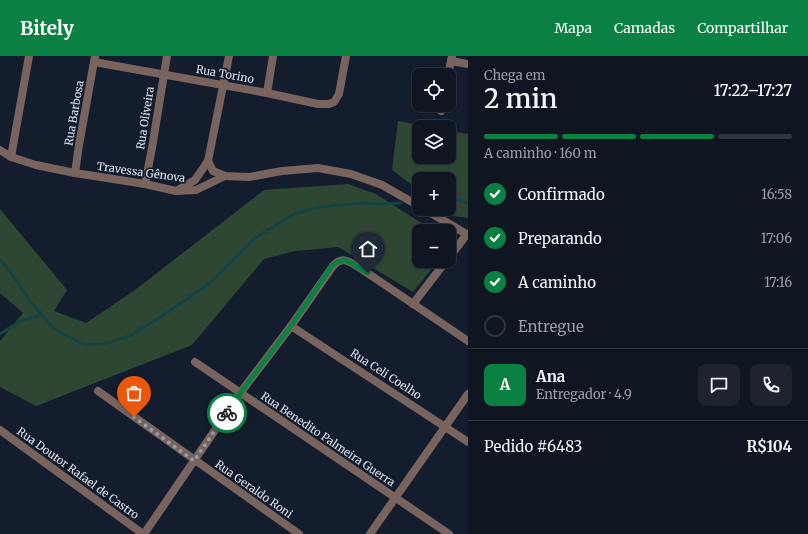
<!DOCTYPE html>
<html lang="pt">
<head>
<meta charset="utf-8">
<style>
	:root { --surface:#0f1622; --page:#1d232f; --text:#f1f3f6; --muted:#9b9fa5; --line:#2f3540; --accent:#0b8043 }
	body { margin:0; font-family:Merriweather,serif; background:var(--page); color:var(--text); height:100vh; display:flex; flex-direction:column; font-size:15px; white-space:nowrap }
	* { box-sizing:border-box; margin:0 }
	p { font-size:13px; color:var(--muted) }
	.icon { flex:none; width:22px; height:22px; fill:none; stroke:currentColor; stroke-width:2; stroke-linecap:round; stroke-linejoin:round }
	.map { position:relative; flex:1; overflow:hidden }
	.panel { display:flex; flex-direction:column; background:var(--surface); width:340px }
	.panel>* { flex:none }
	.buttons { position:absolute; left:412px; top:12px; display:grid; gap:8px }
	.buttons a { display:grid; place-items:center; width:44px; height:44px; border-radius:8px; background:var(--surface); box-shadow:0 1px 3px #0004,0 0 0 1px var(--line); font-size:20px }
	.pin { position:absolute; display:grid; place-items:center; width:34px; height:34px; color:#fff; margin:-41px -17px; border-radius:50% 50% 50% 0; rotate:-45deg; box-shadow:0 0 4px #0007 }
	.pin .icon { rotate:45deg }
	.courier { position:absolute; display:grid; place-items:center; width:40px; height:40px; margin:-20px; border:3px solid #0b8043; border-radius:50%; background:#fff; color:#222; box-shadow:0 1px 5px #0007 }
	.head em { font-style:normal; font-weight:600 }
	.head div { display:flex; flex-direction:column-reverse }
	.head { display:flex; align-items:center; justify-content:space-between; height:68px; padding:0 16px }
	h1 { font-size:26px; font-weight:600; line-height:30px }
	.bar { display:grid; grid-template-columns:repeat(4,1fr); gap:6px 4px; align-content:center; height:48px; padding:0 16px }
	.bar i { height:5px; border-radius:3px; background:var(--line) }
	.bar .selected { background:var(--accent) }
	.bar p { grid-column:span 4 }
	.line { display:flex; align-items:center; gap:10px; padding:0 16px; border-top:1px solid var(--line) }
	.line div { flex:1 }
	.round { display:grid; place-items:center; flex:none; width:42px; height:42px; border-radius:8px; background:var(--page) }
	ol { padding:0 16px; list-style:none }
	li { display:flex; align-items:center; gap:12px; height:44px }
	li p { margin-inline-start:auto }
	li .icon { padding:4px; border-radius:50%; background:var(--accent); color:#fff; stroke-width:4 }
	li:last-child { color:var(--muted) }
	li i { width:22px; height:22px; border:2px solid var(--line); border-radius:50% }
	header { display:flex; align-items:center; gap:24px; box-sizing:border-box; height:56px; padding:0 20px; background:var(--accent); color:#fff }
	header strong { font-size:19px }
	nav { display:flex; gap:22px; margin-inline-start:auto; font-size:14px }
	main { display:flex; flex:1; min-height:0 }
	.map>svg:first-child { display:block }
	.green { fill:#2e4733 }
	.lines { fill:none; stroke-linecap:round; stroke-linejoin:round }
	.stream { stroke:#134343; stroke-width:3 }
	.minor { stroke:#78635e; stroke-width:8 }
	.done { stroke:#959caa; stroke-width:4; stroke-dasharray:0 7.2 }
	.route { stroke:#0b8043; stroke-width:5 }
	.labels { text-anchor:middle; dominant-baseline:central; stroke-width:3.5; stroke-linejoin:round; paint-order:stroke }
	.street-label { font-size:11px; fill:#dae1ed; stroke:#141d2e }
</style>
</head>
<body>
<header>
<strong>Bitely</strong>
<nav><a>Mapa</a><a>Camadas</a><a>Compartilhar</a></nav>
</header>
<main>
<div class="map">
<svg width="468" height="478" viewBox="0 0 468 478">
	<rect width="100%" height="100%" fill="#141d2e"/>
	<g class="green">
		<path d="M 398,65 L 430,71 L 419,71 L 419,101 L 449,101 L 449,75 L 468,78 L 468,162 L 454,160 L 444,153 L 449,153 L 449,123 L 419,123 L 419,134 L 392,114 Z"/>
		<path d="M 348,128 L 376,138 L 434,175 L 419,175 L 419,205 L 438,205 L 413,236 L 338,191 L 295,195 L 264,203 L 192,289 L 36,350 L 0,331 L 0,285 L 23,257 L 0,237 L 0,153 L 67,234 L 54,255 L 86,267 L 135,234 L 264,134 Z"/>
	</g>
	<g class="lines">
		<g class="stream">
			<path d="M 449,144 L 458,144 L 468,147"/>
			<path d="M 0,204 L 8,213 L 31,246 L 54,273 L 84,289 L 103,288 L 130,280 L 159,262 L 210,227 L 255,182 L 294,158 L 319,151 L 361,147 L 381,148 L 401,147"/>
			<path d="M 0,278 L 20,265 L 41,259"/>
		</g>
		<g class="minor">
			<path d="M 229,0 L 208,105 L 213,115 L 225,120 L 249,121 L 282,115 L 318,112 L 351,118 L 382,129 L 419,150"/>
			<path d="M 451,5 L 468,8"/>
			<path d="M 94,6 L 267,37 L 318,48 L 329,48 L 334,46 L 339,38 L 346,0"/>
			<path d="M 448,19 L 452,0"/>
			<path d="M 267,37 L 273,0"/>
			<path d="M 441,55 L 442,49"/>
			<path d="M 0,94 L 11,101 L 36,109 L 75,117 L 145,128 L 176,135 L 196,134 L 225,120"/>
			<path d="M 11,101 L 29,0"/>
			<path d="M 75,117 L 79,89 L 95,0"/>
			<path d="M 145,128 L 152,92 L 167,0"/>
			<path d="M 178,134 L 195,124 L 208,105"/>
			<path d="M 424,153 L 468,179"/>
			<path d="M 449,202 L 467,178"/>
			<path d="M 413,248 L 446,205"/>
			<path d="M 291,270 L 468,386"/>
			<path d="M 195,306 L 449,478"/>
			<path d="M 98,335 L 299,478"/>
			<path d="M 0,374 L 143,478"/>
			<path d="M 144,478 L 241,336 L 291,270 L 333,210 C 341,201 347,204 357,210 L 468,285"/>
			<path d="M 370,478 L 468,338"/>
		</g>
	</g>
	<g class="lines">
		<path class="done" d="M 134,361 L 194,405 L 227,357"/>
		<path class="route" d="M 227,357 L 241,336 L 291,270 L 332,210 L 337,206 L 346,204 L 368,217"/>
	</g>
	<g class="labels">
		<g class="street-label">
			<text transform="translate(225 18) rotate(10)">Rua Torino</text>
			<text transform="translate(74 57) rotate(-80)">Rua Barbosa</text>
			<text transform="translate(145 62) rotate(-81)">Rua Oliveira</text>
			<text transform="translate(141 116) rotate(8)">Travessa Gênova</text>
			<text transform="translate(386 318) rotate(33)">Rua Celi Coelho</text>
			<text transform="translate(328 383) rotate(34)">Rua Benedito Palmeira Guerra</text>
			<text transform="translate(78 417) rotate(36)">Rua Doutor Rafael de Castro</text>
			<text transform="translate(254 433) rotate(35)">Rua Geraldo Roni</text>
		</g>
	</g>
</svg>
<div class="buttons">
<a><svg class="icon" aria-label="locate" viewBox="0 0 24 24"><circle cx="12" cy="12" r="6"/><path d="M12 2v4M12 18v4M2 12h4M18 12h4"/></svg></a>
<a><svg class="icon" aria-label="layers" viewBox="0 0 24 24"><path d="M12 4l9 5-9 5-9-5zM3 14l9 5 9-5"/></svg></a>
<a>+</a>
<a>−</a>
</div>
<div class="pin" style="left:134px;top:361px;background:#ea580c"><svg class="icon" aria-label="bag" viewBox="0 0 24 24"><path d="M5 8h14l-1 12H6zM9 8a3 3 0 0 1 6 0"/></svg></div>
<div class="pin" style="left:368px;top:217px;background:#1f2937"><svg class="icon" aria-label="home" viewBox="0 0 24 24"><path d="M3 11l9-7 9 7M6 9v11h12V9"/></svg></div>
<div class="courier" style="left:227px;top:357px"><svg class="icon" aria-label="bike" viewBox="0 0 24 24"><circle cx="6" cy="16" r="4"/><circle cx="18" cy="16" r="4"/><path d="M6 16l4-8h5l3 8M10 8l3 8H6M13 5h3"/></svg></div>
</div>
<section class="panel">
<div class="head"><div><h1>2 min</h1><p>Chega em</p></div><em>17:22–17:27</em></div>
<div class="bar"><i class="selected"></i><i class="selected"></i><i class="selected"></i><i></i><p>A caminho · 160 m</p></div>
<ol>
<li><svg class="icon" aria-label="check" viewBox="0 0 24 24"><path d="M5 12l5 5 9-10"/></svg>Confirmado<p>16:58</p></li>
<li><svg class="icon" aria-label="check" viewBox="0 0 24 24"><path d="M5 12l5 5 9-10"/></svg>Preparando<p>17:06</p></li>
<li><svg class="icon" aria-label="check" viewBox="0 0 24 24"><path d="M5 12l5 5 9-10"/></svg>A caminho<p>17:16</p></li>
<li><i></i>Entregue</li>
</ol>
<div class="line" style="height:72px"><b class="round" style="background:var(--accent);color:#fff">A</b><div><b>Ana</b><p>Entregador · 4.9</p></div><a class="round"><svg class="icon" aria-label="chat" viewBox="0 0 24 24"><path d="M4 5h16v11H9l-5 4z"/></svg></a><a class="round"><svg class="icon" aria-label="phone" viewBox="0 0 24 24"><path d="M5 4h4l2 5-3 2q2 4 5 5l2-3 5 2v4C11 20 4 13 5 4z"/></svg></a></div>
<div class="line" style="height:52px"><div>Pedido #6483</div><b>R$104</b></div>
</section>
</main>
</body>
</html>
